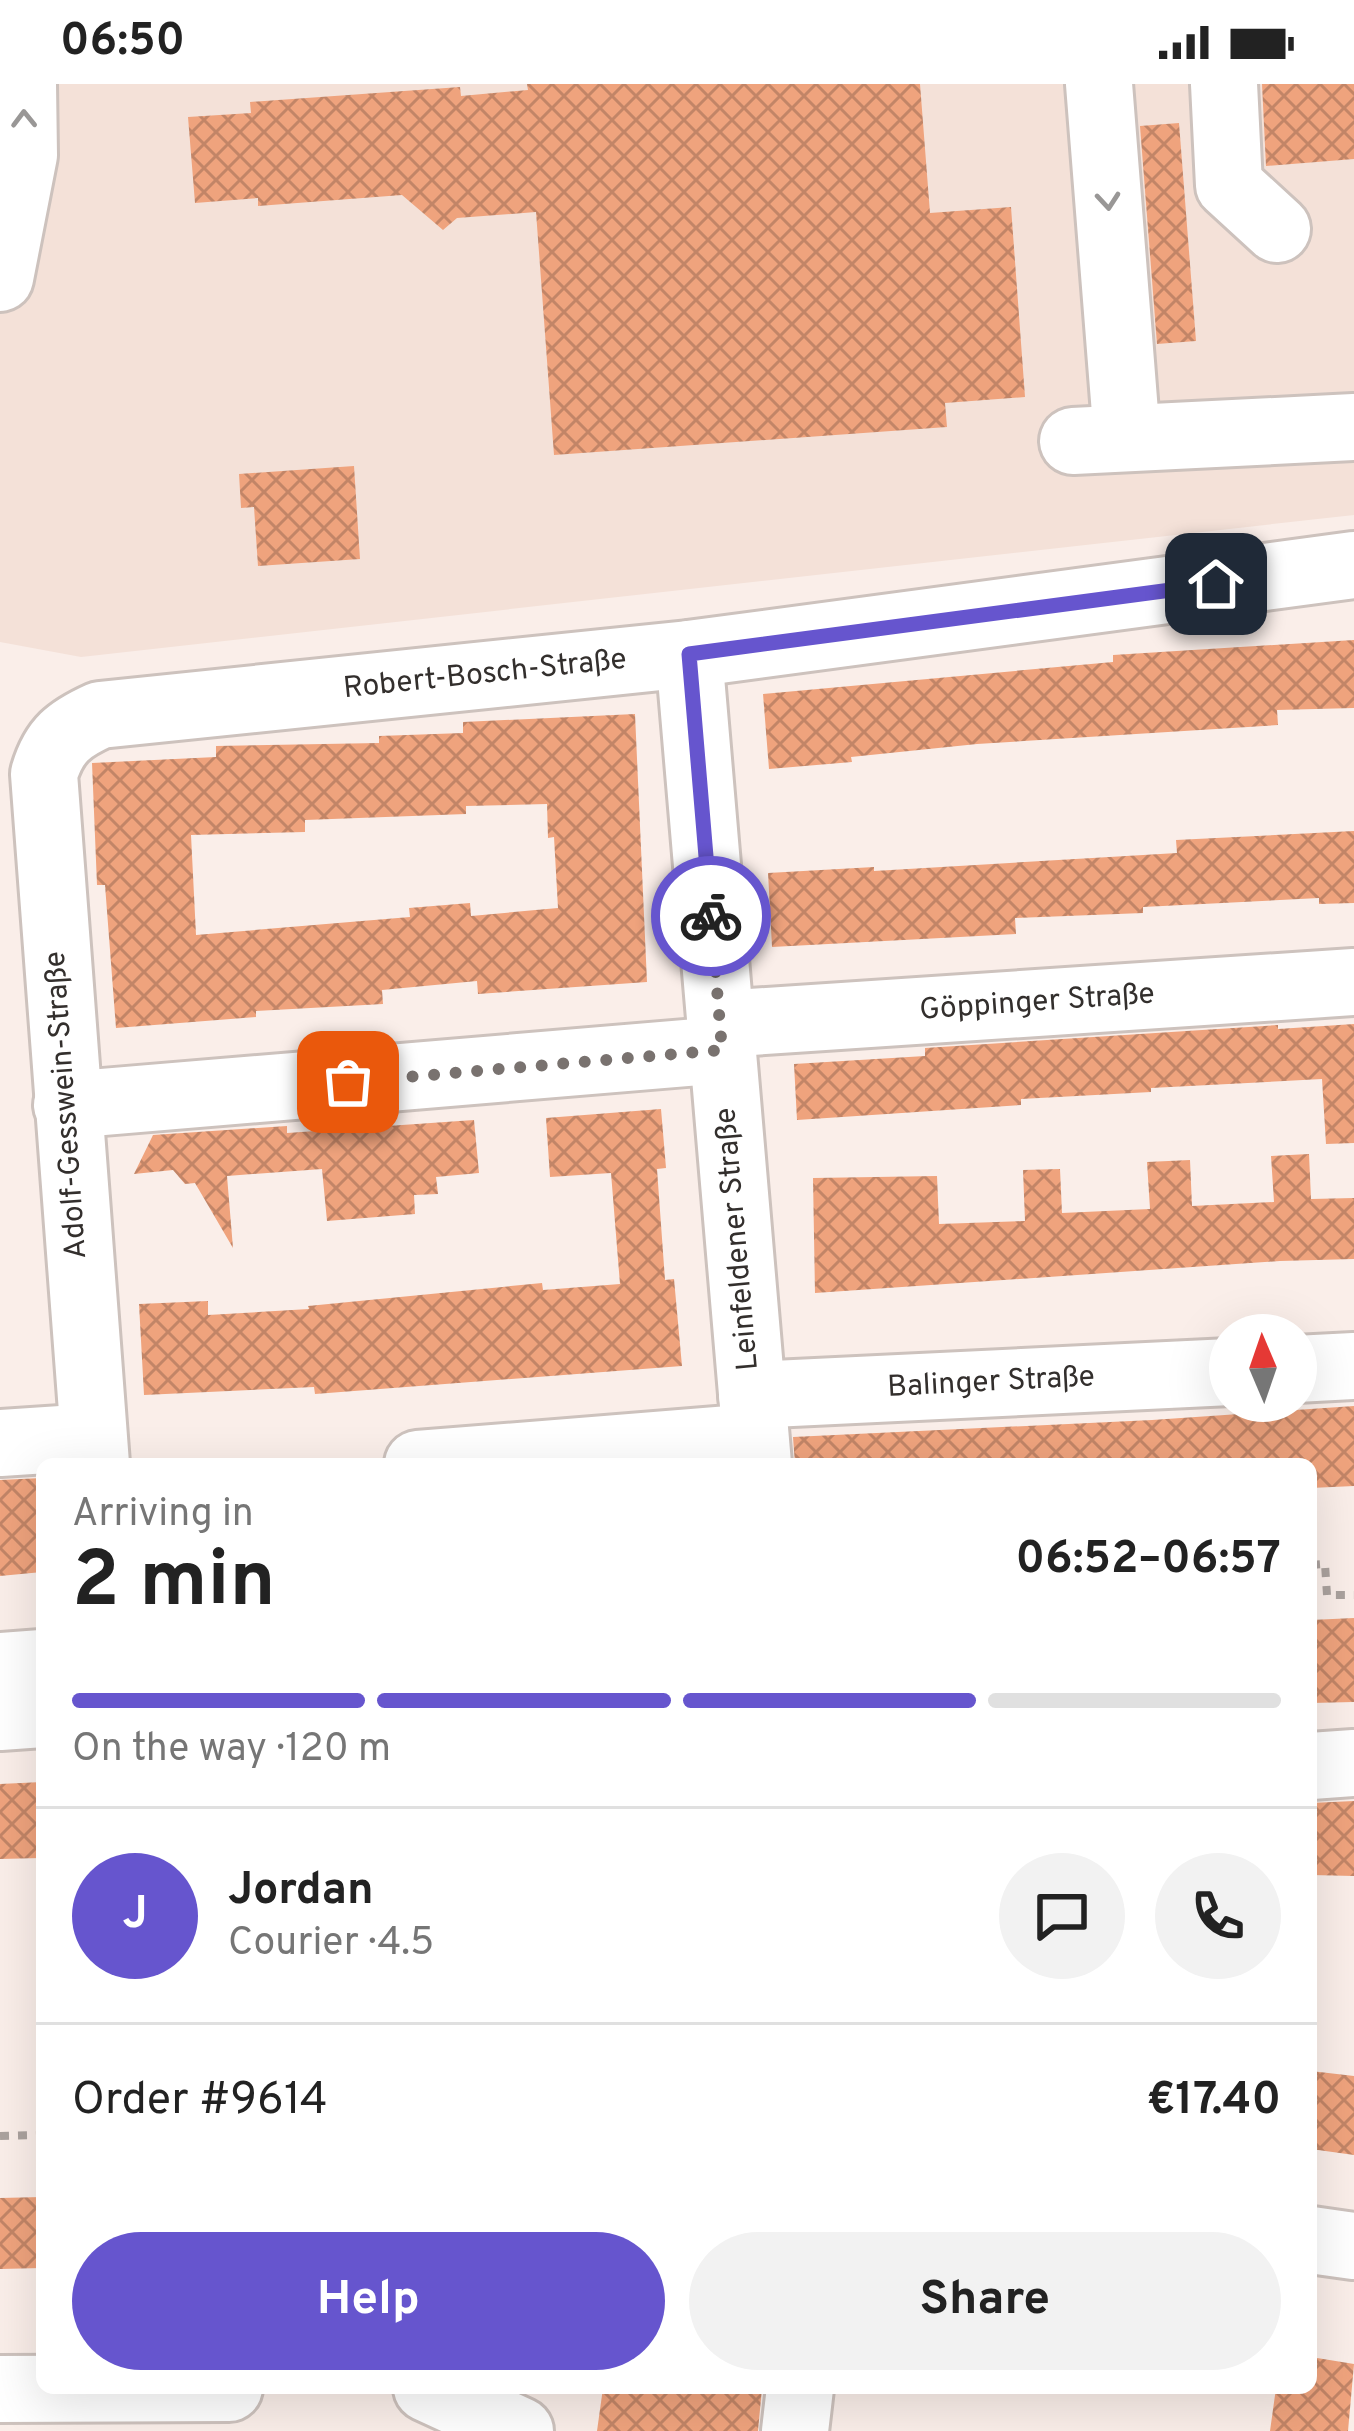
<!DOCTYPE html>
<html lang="en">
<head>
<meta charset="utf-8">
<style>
	:root { --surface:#fff; --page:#f2f2f2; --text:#222; --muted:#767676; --line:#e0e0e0; --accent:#6655ce }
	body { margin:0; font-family:Overpass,sans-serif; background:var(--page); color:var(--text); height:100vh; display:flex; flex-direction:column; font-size:45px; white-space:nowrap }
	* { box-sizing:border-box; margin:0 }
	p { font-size:39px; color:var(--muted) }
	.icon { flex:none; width:66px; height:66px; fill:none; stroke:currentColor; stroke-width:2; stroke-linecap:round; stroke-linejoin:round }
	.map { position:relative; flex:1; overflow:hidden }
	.details { position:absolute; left:36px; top:1374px; width:1281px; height:936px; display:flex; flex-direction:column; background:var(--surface); border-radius:18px; box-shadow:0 12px 48px #0002 }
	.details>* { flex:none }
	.needle { width:78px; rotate:358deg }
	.controls { position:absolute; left:1209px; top:1230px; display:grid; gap:24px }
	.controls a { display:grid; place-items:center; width:108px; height:108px; border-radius:50%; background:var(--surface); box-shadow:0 12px 48px #0002; font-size:60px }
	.pin { position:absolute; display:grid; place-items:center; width:102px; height:102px; color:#fff; margin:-51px; border-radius:24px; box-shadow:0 6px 18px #0006 }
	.courier { position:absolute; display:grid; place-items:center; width:120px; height:120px; margin:-60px; border:9px solid #6655ce; border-radius:50%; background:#fff; color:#222; box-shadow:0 3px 15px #0007 }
	.summary em { font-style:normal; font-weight:700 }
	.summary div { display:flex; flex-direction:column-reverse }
	.summary { display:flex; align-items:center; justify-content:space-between; height:204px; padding:0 36px }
	h1 { font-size:78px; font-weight:700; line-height:90px }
	.bar { display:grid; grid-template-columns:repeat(4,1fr); gap:18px 12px; align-content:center; height:144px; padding:0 36px }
	.bar i { height:15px; border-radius:9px; background:var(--line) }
	.bar .selected { background:var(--accent) }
	.bar p { grid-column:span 4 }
	.line { display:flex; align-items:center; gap:30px; padding:0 36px; border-top:3px solid var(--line) }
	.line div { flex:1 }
	.round { display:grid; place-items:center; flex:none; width:126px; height:126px; border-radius:63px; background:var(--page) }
	.action { display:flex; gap:24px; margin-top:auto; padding:24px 36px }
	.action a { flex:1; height:138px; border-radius:72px; background:var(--accent); color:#fff; font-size:48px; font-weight:700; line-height:138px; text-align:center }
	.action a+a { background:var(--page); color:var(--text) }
	.status { display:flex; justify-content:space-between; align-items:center; height:84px; padding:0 60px; background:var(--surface); direction:ltr }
	.status svg { height:33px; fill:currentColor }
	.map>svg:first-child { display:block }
	.built { fill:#f4e1d8 }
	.building { fill:url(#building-cross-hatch); fill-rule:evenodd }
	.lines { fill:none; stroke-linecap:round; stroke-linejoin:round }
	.minor-casing { stroke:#cdc2bd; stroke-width:72 }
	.path { stroke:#aba29e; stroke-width:8; stroke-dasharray:9 9; stroke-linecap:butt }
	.minor { stroke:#fff; stroke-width:66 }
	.oneway { stroke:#999796 }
	.done { stroke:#79726f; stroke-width:12; stroke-dasharray:0 21.6 }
	.route { stroke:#6655ce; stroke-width:15 }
	.labels { text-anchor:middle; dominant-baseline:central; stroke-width:10; stroke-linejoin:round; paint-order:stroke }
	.street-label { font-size:30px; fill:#332f2d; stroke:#fff }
</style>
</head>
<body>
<div class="status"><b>06:50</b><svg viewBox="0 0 49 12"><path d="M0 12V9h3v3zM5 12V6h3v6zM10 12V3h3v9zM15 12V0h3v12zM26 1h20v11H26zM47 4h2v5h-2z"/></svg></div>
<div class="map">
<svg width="1354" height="2347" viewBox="0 0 1354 2347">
	<defs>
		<pattern id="building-cross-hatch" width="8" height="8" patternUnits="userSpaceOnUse" patternTransform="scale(3)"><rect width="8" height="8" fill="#efa37d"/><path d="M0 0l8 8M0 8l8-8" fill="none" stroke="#c28567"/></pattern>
	</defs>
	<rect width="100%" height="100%" fill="#faeee9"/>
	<path class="built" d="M 0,0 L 1354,0 L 1354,431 L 81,573 L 0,558 Z"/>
	<g class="building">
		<path d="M 527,0 L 920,0 L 930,129 L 1011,123 L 1025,313 L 945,319 L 947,343 L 554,371 L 536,128 L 457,134 L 443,146 L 402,111 L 258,122 L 258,114 L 195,119 L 188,33 L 251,29 L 250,18 L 460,3 L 461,12 L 528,6 Z"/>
		<path d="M 1262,0 L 1354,0 L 1354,75 L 1266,82 Z"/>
		<path d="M 1179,39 L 1196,257 L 1157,260 L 1140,42 Z"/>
		<path d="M 354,382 L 360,475 L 258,482 L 254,423 L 241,424 L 239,390 Z"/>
		<path d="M 1354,556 L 1354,624 L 1277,626 L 1278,641 L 977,660 L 851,673 L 852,678 L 769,685 L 763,610 L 1113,578 L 1113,571 Z"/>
		<path d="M 635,630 L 647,898 L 478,910 L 477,897 L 382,906 L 383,920 L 256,927 L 256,933 L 116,944 L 105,801 L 97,801 L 92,679 L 216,673 L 216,662 L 379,659 L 379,652 L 463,649 L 463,638 ZM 547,720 L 548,754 L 554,753 L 558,824 L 471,832 L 470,819 L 409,824 L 410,833 L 196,851 L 191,751 L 305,748 L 305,736 L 466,730 L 466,722 Z"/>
		<path d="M 1354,747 L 1354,819 L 1319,820 L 1319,814 L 1143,823 L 1143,829 L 1015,834 L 1016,850 L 772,863 L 768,789 L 874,783 L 874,787 L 1177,769 L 1176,756 Z"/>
		<path d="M 1354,940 L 1354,1059 L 1326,1060 L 1322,995 L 1151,1004 L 1151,1008 L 1021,1015 L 1021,1021 L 797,1036 L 794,980 L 925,972 L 925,964 L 1278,941 L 1278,945 Z"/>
		<path d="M 661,1025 L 666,1084 L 657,1085 L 665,1196 L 674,1195 L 682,1282 L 315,1310 L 314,1303 L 144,1311 L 139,1220 L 208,1217 L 208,1231 L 309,1225 L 308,1222 L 542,1199 L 543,1206 L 620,1200 L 611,1089 L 550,1093 L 546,1034 Z"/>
		<path d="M 474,1036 L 479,1089 L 436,1093 L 438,1110 L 414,1111 L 415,1130 L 327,1137 L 322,1085 L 227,1092 L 233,1164 L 195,1099 L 185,1100 L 173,1086 L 134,1090 L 153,1051 L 287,1042 L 287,1049 Z"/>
		<path d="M 1309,1070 L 1311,1115 L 1354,1114 L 1354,1175 L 1280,1177 L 815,1209 L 813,1094 L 937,1092 L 939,1140 L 1025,1137 L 1023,1086 L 1060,1085 L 1062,1129 L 1150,1125 L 1147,1078 L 1190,1076 L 1192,1122 L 1274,1118 L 1271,1072 Z"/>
		<path d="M 1354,1322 L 1354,1402 L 1311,1404 L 1311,1380 L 795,1380 L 793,1353 L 1152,1336 Z"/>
		<path d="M 42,1394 L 42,1488 L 0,1492 L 0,1396 Z"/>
		<path d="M 1354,1534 L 1354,1618 L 1311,1619 L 1311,1536 Z"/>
		<path d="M 42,1698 L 42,1774 L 0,1775 L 0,1700 Z"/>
		<path d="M 1354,1717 L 1354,1792 L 1311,1791 L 1311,1719 Z"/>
		<path d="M 1311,1987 L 1354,1992 L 1354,2071 L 1311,2065 Z"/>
		<path d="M 42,2113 L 42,2184 L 0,2185 L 0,2114 Z"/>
		<path d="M 1311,2273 L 1354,2280 L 1348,2347 L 1270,2347 L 1276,2304 L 1311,2304 Z"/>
		<path d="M 603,2304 L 762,2304 L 758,2347 L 597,2347 Z"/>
	</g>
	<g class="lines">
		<defs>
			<g id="minor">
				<path d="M 1099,0 L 1127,354"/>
				<path d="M 1224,0 L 1229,101 L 1277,145"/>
				<path d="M 0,194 L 24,71 L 23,0"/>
				<path d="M 1073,357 L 1354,343"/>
				<path d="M 689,570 L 758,1380"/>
				<path d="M 720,940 L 1354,898"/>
				<path d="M 67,1021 L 722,966"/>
				<path d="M 1296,1285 L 1354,1282"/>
				<path d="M 752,1311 L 1230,1288"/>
				<path d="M 0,1359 L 92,1353"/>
				<path d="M 96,1380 L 44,690 C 54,656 69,645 100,631 L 689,570 L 1354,481"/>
				<path d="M 418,1380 L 755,1353"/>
				<path d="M 0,1582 L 42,1579"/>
				<path d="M 0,1633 L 42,1630"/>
				<path d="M 1311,1682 L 1354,1679"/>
				<path d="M 1311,2156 L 1354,2162"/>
				<path d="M 427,2304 L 520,2347"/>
				<path d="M 0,2305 L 229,2304"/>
				<path d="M 795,2347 L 800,2304"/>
			</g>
		</defs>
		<use href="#minor" class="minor-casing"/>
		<g class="path">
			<path d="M 1311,1481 L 1325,1480 L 1327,1511 L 1354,1511"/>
			<path d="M 0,2052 L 42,2051"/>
		</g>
		<use href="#minor" class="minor"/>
	</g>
	<defs><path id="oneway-chevron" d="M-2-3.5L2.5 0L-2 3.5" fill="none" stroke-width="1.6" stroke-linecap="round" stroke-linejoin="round" transform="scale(3)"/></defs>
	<g class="oneway">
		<use href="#oneway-chevron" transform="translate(24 35) rotate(-91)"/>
		<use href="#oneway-chevron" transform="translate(1108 117) rotate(85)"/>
	</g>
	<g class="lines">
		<path class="done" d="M 348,998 L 722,966 L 711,832"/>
		<path class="route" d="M 711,832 L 689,570 L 1216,500"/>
	</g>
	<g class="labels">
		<g class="street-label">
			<text transform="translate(485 591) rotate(-6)">Robert-Bosch-Straße</text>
			<text transform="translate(1037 919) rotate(-4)">Göppinger Straße</text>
			<text transform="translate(67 1021) rotate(-94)">Adolf-Gesswein-Straße</text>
			<text transform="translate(738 1155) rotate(-95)">Leinfeldener Straße</text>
			<text transform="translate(991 1299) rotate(-3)">Balinger Straße</text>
		</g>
	</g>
</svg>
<div class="controls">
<a><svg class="needle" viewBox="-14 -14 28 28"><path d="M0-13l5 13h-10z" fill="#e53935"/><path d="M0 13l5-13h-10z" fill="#767676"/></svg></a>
</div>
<div class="pin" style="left:348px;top:998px;background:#ea580c"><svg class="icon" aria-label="bag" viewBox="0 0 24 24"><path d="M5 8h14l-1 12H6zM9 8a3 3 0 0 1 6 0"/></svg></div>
<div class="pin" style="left:1216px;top:500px;background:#1f2937"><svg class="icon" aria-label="home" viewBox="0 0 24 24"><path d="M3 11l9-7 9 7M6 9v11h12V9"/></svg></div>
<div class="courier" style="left:711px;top:832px"><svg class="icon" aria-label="bike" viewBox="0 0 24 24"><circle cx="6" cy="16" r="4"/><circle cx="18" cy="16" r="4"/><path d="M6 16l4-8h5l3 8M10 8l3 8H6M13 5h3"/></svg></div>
<section class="details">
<div class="summary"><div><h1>2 min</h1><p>Arriving in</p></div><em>06:52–06:57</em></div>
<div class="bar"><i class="selected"></i><i class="selected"></i><i class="selected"></i><i></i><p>On the way · 120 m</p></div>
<div class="line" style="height:216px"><b class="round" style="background:var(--accent);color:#fff">J</b><div><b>Jordan</b><p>Courier · 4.5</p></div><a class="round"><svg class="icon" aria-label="chat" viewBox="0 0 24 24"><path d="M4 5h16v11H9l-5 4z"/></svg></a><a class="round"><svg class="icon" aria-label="phone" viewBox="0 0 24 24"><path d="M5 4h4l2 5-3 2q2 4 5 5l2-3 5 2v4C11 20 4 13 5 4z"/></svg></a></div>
<div class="line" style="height:156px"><div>Order #9614</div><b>€17.40</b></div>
<div class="action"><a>Help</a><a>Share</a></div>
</section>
</div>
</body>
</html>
